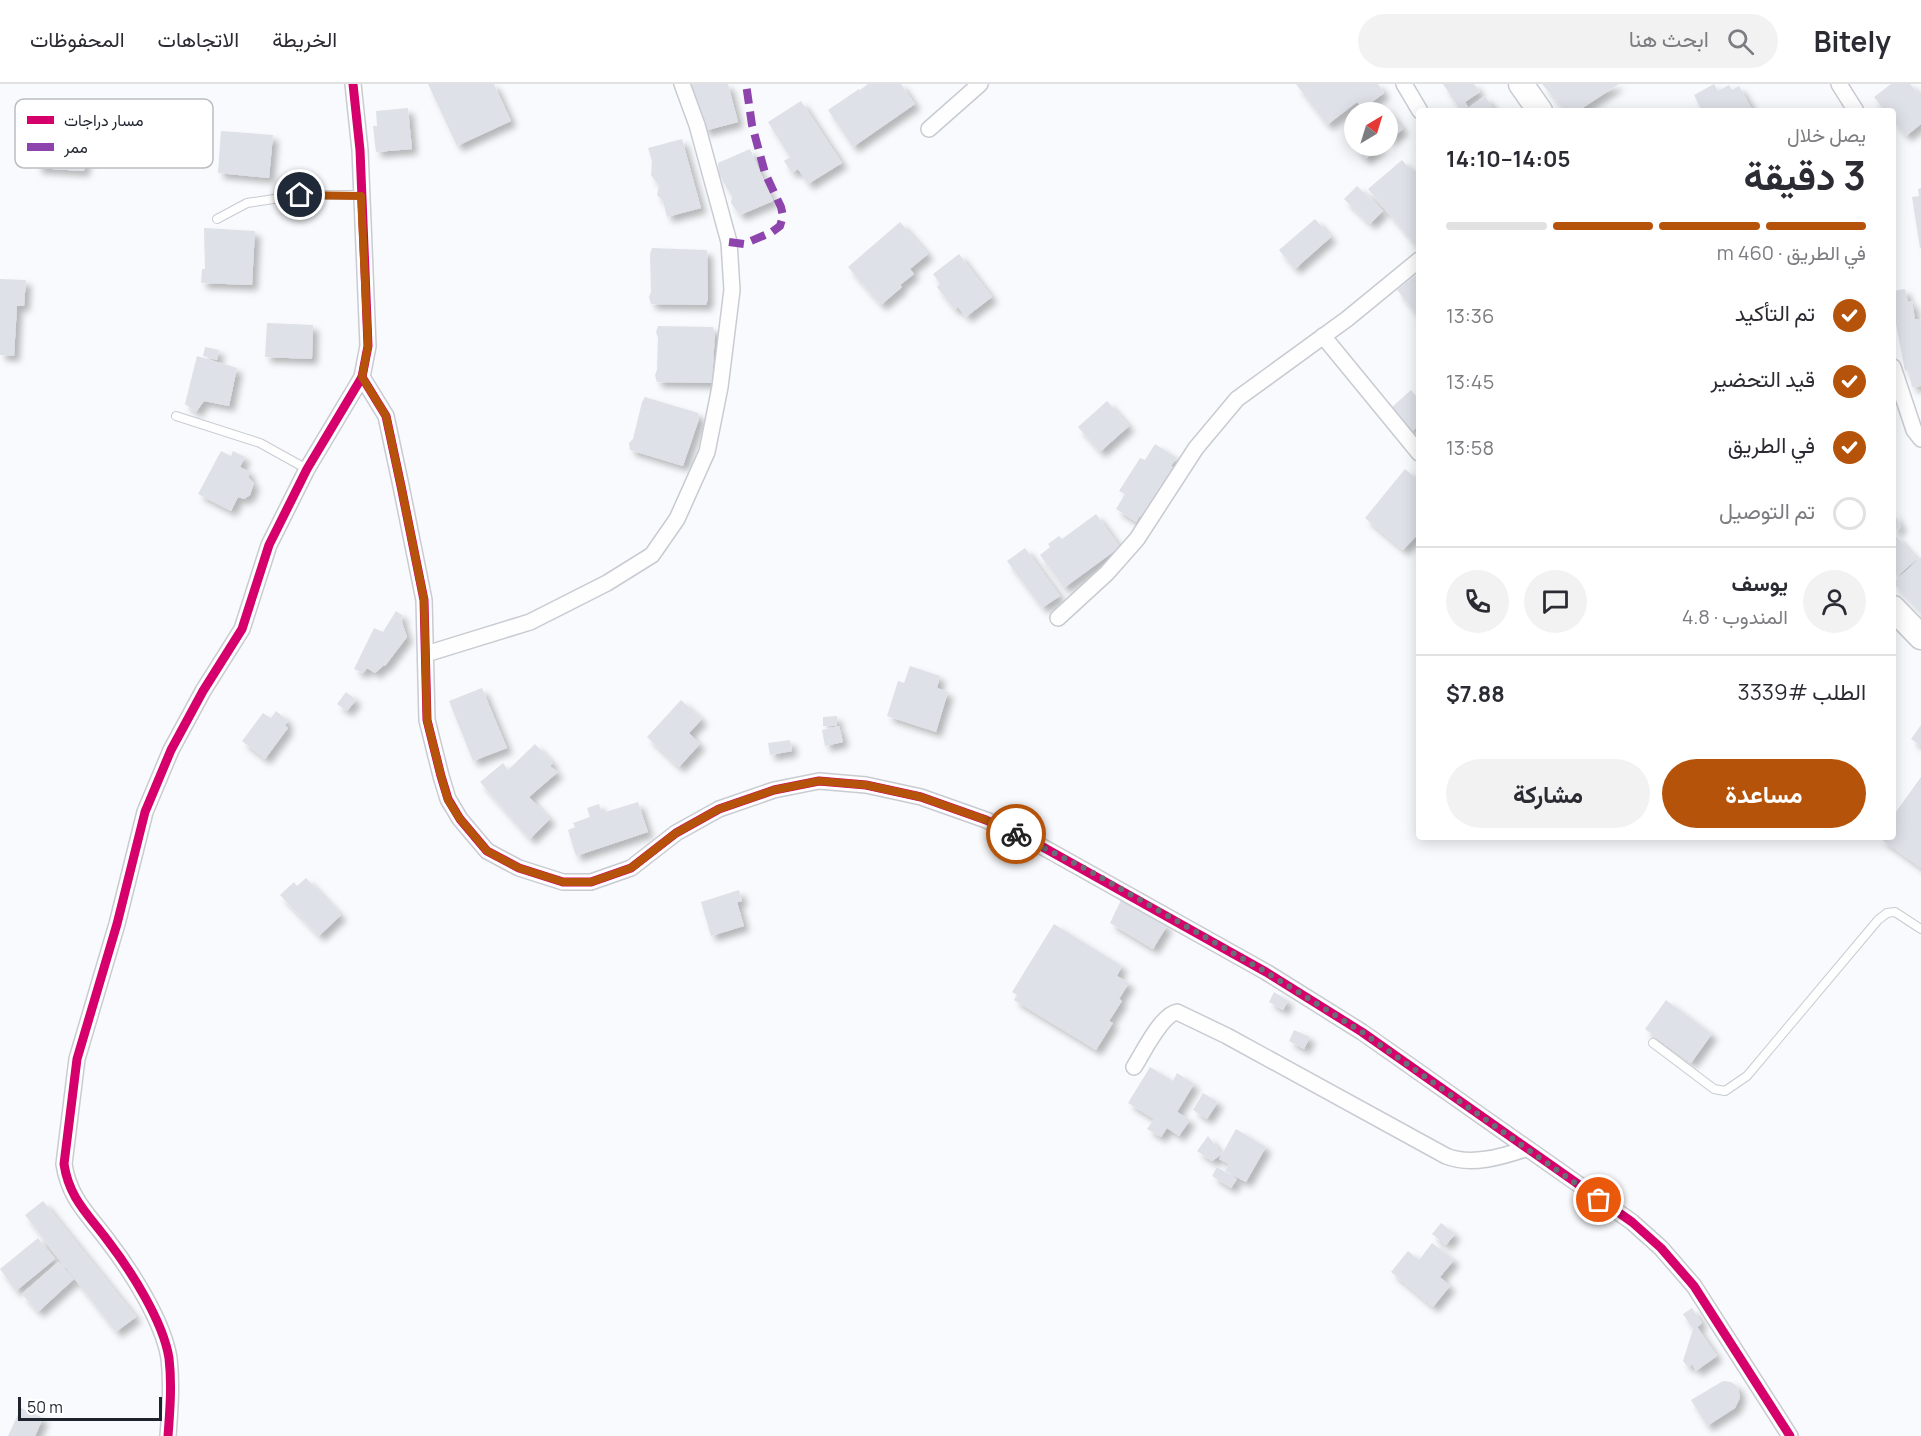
<!DOCTYPE html>
<html lang="ar">
<head>
<meta charset="utf-8">
<style>
	:root { --surface:#fff; --page:#f2f2f3; --text:#2b2b33; --muted:#7c7c81; --line:#e1e1e2; --accent:#b45309 }
	body { margin:0; font-family:Manrope,Vazirmatn,sans-serif; background:var(--page); color:var(--text); direction:rtl; height:100vh; display:flex; flex-direction:column; font-size:22px; white-space:nowrap }
	* { box-sizing:border-box; margin:0 }
	p { font-size:20px; color:var(--muted) }
	.icon { flex:none; width:33px; height:33px; fill:none; stroke:currentColor; stroke-width:2; stroke-linecap:round; stroke-linejoin:round }
	.map { position:relative; flex:1; overflow:hidden; direction:ltr }
	.side { position:absolute; left:1416px; top:24px; width:480px; height:732px; display:flex; flex-direction:column; background:var(--surface); border-radius:6px; box-shadow:0 3px 15px #0003; direction:rtl }
	.side>* { flex:none }
	.needle { width:39px; rotate:38deg }
	.tools { position:absolute; left:1344px; top:18px; display:grid; gap:12px }
	.tools a { display:grid; place-items:center; width:54px; height:54px; border-radius:50%; background:var(--surface); box-shadow:0 3px 15px #0003; font-size:30px }
	.scale { position:absolute; left:18px; bottom:15px; width:144px; box-sizing:border-box; padding-left:6px; border:3px solid #1e232d; border-top:0; font-size:16px; line-height:21px; white-space:nowrap; color:#1e232d; -webkit-text-stroke:4px #fff; paint-order:stroke }
	.pin { position:absolute; display:grid; place-items:center; width:51px; height:51px; color:#fff; margin:-26px; border:3px solid #fff; border-radius:50%; box-shadow:0 2px 6px #0007 }
	.courier { position:absolute; display:grid; place-items:center; width:60px; height:60px; margin:-30px; border:4px solid #b45309; border-radius:50%; background:#fff; color:#222; box-shadow:0 2px 8px #0007 }
	.headline em { font-style:normal; font-weight:700 }
	.headline div { display:flex; flex-direction:column-reverse }
	.headline { display:flex; align-items:center; justify-content:space-between; height:102px; padding:0 30px }
	h1 { font-size:39px; font-weight:700; line-height:45px }
	.bar { display:grid; grid-template-columns:repeat(4,1fr); gap:9px 6px; align-content:center; height:72px; padding:0 30px }
	.bar i { height:8px; border-radius:4px; background:var(--line) }
	.bar .selected { background:var(--accent) }
	.bar p { grid-column:span 4 }
	.line { display:flex; align-items:center; gap:15px; padding:0 30px; border-top:2px solid var(--line) }
	.line div { flex:1 }
	.round { display:grid; place-items:center; flex:none; width:63px; height:63px; border-radius:32px; background:var(--page) }
	ol { padding:0 30px; list-style:none }
	li { display:flex; align-items:center; gap:18px; height:66px }
	li p { margin-inline-start:auto }
	li .icon { padding:6px; border-radius:50%; background:var(--accent); color:#fff; stroke-width:4 }
	li:last-child { color:var(--muted) }
	li i { width:33px; height:33px; border:3px solid var(--line); border-radius:50% }
	.button { display:flex; gap:12px; margin-top:auto; padding:12px 30px }
	.button a { flex:1; height:69px; border-radius:36px; background:var(--accent); color:#fff; font-size:24px; font-weight:700; line-height:69px; text-align:center }
	.button a+a { background:var(--page); color:var(--text) }
	header { display:flex; align-items:center; gap:36px; box-sizing:border-box; height:84px; padding:0 30px; background:var(--surface); border-bottom:2px solid var(--line) }
	header strong { font-size:28px }
	nav { display:flex; gap:33px; margin-inline-start:auto; font-size:21px }
	.search { width:420px; height:54px; background:var(--page); display:flex; align-items:center; gap:15px; box-sizing:border-box; padding:0 21px; border-radius:33px; color:var(--muted); font-size:22px }
	.map>svg:first-child { display:block }
	.building { fill:#dee1e7; filter:url(#shadow) }
	.lines { fill:none; stroke-linecap:round; stroke-linejoin:round }
	.service-casing { stroke:#c8cbd2; stroke-width:10 }
	.minor-casing { stroke:#c8cbd2; stroke-width:18 }
	.primary-casing { stroke:#c8cbd2; stroke-width:27 }
	.service { stroke:#fefeff; stroke-width:8 }
	.minor { stroke:#fefeff; stroke-width:15 }
	.primary { stroke:#fefeff; stroke-width:24 }
	.quiet { stroke:#8e44ad; stroke-width:8; stroke-dasharray:15 8; stroke-linecap:butt }
	.cycleway-casing { stroke:#fff; stroke-width:13 }
	.cycleway { stroke:#d6006c; stroke-width:9 }
	.done { stroke:#6a6e76; stroke-width:6; stroke-dasharray:0 10.8 }
	.route { stroke:#b45309; stroke-width:8 }
	.key { fill:#fff; stroke:#bcbdc0; stroke-width:1.5 }
	.key-label { font-size:16px; fill:#1e232d }
</style>
</head>
<body>
<header>
<strong>Bitely</strong>
<div class="search"><svg class="icon" aria-label="search" viewBox="0 0 24 24"><circle cx="10" cy="10" r="6"/><path d="M15 15l6 6"/></svg>ابحث هنا</div>
<nav><a>الخريطة</a><a>الاتجاهات</a><a>المحفوظات</a></nav>
</header>
<div class="map">
<svg width="1921" height="1352" viewBox="0 0 1921 1352">
	<defs>
		<filter id="shadow"><feDropShadow dx="5.5" dy="5.5" stdDeviation="3" flood-color="#0004"/></filter>
	</defs>
	<rect width="100%" height="100%" fill="#f8fafd"/>
	<g class="building">
		<path d="M 428,0 L 494,0 L 511,37 L 457,62 Z"/>
		<path d="M 690,0 L 728,0 L 738,38 L 704,47 Z"/>
		<path d="M 868,0 L 901,0 L 915,20 L 853,63 L 828,26 L 859,5 L 878,33 L 860,6 Z"/>
		<path d="M 1296,0 L 1378,0 L 1384,9 L 1363,25 L 1357,18 L 1327,41 Z"/>
		<path d="M 1443,0 L 1474,0 L 1480,8 L 1465,18 L 1468,23 L 1461,27 Z"/>
		<path d="M 1542,0 L 1619,0 L 1578,27 L 1565,27 Z"/>
		<path d="M 1714,0 L 1718,7 L 1729,1 L 1732,6 L 1739,2 L 1753,27 L 1702,27 L 1694,11 Z"/>
		<path d="M 1891,0 L 1910,0 L 1921,12 L 1921,40 L 1906,52 L 1893,37 L 1893,27 L 1885,27 L 1874,13 Z"/>
		<path d="M 1485,12 L 1495,27 L 1464,27 Z"/>
		<path d="M 801,17 L 842,79 L 808,100 L 798,85 L 792,89 L 784,77 L 790,73 L 768,38 Z"/>
		<path d="M 44,18 L 70,21 L 69,26 L 91,29 L 84,87 L 36,84 Z"/>
		<path d="M 1385,23 L 1403,45 L 1388,57 L 1388,28 L 1379,28 Z"/>
		<path d="M 408,24 L 412,65 L 376,68 L 373,42 L 377,42 L 376,27 Z"/>
		<path d="M 221,47 L 273,51 L 269,94 L 218,89 Z"/>
		<path d="M 682,55 L 701,124 L 667,133 L 663,117 L 657,111 L 659,102 L 651,91 L 652,77 L 648,64 Z"/>
		<path d="M 1354,62 L 1382,62 L 1365,75 Z"/>
		<path d="M 750,65 L 773,117 L 740,131 L 731,119 L 732,113 L 719,90 L 718,79 Z"/>
		<path d="M 1402,76 L 1419,96 L 1419,165 L 1368,105 Z"/>
		<path d="M 1357,102 L 1383,127 L 1370,140 L 1344,115 Z"/>
		<path d="M 1921,104 L 1921,164 L 1920,164 L 1912,113 L 1919,112 L 1918,105 Z"/>
		<path d="M 1315,135 L 1331,153 L 1295,185 L 1279,166 Z"/>
		<path d="M 900,138 L 928,170 L 910,185 L 914,190 L 900,201 L 902,203 L 881,221 L 848,183 Z"/>
		<path d="M 204,144 L 255,147 L 252,201 L 201,199 L 202,185 L 205,185 Z"/>
		<path d="M 652,164 L 707,166 L 708,215 L 706,221 L 651,220 L 649,213 L 651,208 L 650,170 Z"/>
		<path d="M 959,170 L 992,213 L 966,233 L 958,223 L 955,226 L 937,203 L 940,200 L 933,190 Z"/>
		<path d="M 1416,191 L 1419,194 L 1419,233 L 1397,206 Z"/>
		<path d="M 0,195 L 26,196 L 24,222 L 17,222 L 14,272 L 0,271 Z"/>
		<path d="M 1905,205 L 1908,218 L 1912,217 L 1915,235 L 1920,235 L 1921,240 L 1921,302 L 1912,303 L 1908,286 L 1905,287 L 1893,224 L 1893,207 Z"/>
		<path d="M 267,239 L 313,241 L 312,275 L 265,273 Z"/>
		<path d="M 658,242 L 713,243 L 715,249 L 712,299 L 657,298 L 655,291 L 657,286 L 658,254 L 656,248 Z"/>
		<path d="M 205,263 L 219,266 L 217,276 L 203,272 Z"/>
		<path d="M 197,272 L 237,284 L 229,322 L 204,317 L 196,328 L 185,320 Z"/>
		<path d="M 1411,306 L 1419,316 L 1419,334 L 1417,336 L 1419,342 L 1411,348 L 1391,324 Z"/>
		<path d="M 645,313 L 698,329 L 699,335 L 683,382 L 630,366 L 629,359 L 633,355 L 642,318 Z"/>
		<path d="M 1107,317 L 1129,342 L 1100,368 L 1078,343 Z"/>
		<path d="M 1155,360 L 1177,374 L 1171,382 L 1176,385 L 1155,412 L 1158,413 L 1144,435 L 1140,432 L 1136,438 L 1116,425 L 1125,410 L 1119,407 L 1140,374 L 1145,376 Z"/>
		<path d="M 221,367 L 231,372 L 233,367 L 245,373 L 240,383 L 250,388 L 248,393 L 254,399 L 250,411 L 244,415 L 238,413 L 231,427 L 198,410 Z"/>
		<path d="M 1405,385 L 1419,397 L 1419,449 L 1403,466 L 1365,434 Z"/>
		<path d="M 1893,427 L 1901,443 L 1893,448 Z"/>
		<path d="M 1096,430 L 1120,463 L 1064,504 L 1040,471 L 1050,463 L 1048,460 L 1059,452 L 1062,455 Z"/>
		<path d="M 1895,451 L 1917,475 L 1893,496 L 1893,453 Z"/>
		<path d="M 1025,464 L 1060,512 L 1042,524 L 1007,477 Z"/>
		<path d="M 1921,473 L 1921,528 L 1893,499 Z"/>
		<path d="M 396,527 L 403,532 L 401,535 L 407,553 L 385,582 L 384,581 L 375,589 L 367,584 L 363,589 L 354,585 L 374,544 L 383,548 Z"/>
		<path d="M 910,582 L 940,592 L 937,604 L 948,608 L 936,648 L 887,632 L 898,597 L 904,599 Z"/>
		<path d="M 482,604 L 507,664 L 473,677 L 449,617 Z"/>
		<path d="M 346,608 L 356,616 L 347,627 L 337,620 Z"/>
		<path d="M 681,616 L 702,635 L 689,649 L 700,660 L 679,683 L 647,653 Z"/>
		<path d="M 276,627 L 288,637 L 285,641 L 288,644 L 265,675 L 242,657 L 263,629 L 271,634 Z"/>
		<path d="M 837,632 L 837,642 L 823,642 L 823,633 Z"/>
		<path d="M 1921,641 L 1921,662 L 1911,655 Z"/>
		<path d="M 839,642 L 843,658 L 825,662 L 822,646 Z"/>
		<path d="M 790,656 L 792,667 L 770,671 L 768,659 Z"/>
		<path d="M 535,660 L 553,679 L 550,682 L 558,688 L 529,713 L 550,735 L 530,755 L 480,698 L 503,679 L 508,686 Z"/>
		<path d="M 1921,693 L 1921,784 L 1878,753 L 1893,753 L 1893,732 Z"/>
		<path d="M 638,718 L 648,748 L 576,772 L 568,746 L 575,743 L 573,739 L 590,733 L 587,724 L 599,720 L 602,729 Z"/>
		<path d="M 306,794 L 341,831 L 319,852 L 280,811 L 294,798 L 297,802 Z"/>
		<path d="M 739,806 L 742,817 L 737,818 L 744,842 L 711,852 L 701,818 Z"/>
		<path d="M 1122,814 L 1167,842 L 1153,865 L 1110,839 Z"/>
		<path d="M 1054,840 L 1122,882 L 1117,892 L 1129,899 L 1119,915 L 1122,917 L 1109,937 L 1113,939 L 1096,966 L 1014,916 L 1017,911 L 1012,908 Z"/>
		<path d="M 1274,908 L 1288,917 L 1283,926 L 1269,918 Z"/>
		<path d="M 1666,916 L 1712,950 L 1691,979 L 1645,945 Z"/>
		<path d="M 1294,946 L 1310,953 L 1304,965 L 1289,957 Z"/>
		<path d="M 1150,983 L 1173,997 L 1177,989 L 1194,1000 L 1177,1028 L 1190,1036 L 1179,1052 L 1167,1044 L 1161,1053 L 1147,1045 L 1154,1035 L 1128,1019 Z"/>
		<path d="M 1203,1009 L 1218,1018 L 1207,1035 L 1193,1026 Z"/>
		<path d="M 1236,1045 L 1266,1063 L 1246,1098 L 1225,1087 L 1229,1080 L 1219,1075 L 1222,1070 L 1212,1077 L 1197,1067 L 1208,1052 L 1222,1070 Z"/>
		<path d="M 1217,1083 L 1237,1095 L 1231,1104 L 1212,1092 Z"/>
		<path d="M 43,1117 L 136,1233 L 116,1248 L 25,1131 Z"/>
		<path d="M 1441,1139 L 1455,1150 L 1446,1161 L 1432,1150 Z"/>
		<path d="M 38,1154 L 55,1175 L 16,1207 L 0,1185 Z"/>
		<path d="M 1432,1159 L 1454,1176 L 1440,1193 L 1450,1202 L 1433,1223 L 1391,1188 L 1408,1167 L 1419,1176 Z"/>
		<path d="M 58,1178 L 74,1195 L 38,1228 L 22,1210 Z"/>
		<path d="M 1692,1224 L 1702,1239 L 1697,1243 L 1717,1272 L 1696,1287 L 1692,1280 L 1688,1283 L 1683,1277 L 1693,1245 L 1683,1230 Z"/>
		<path d="M 1723,1297 L 1731,1298 L 1738,1303 L 1740,1314 L 1735,1324 L 1707,1342 L 1691,1316 Z"/>
		<path d="M 21,1324 L 43,1334 L 35,1352 L 8,1352 Z"/>
	</g>
	<g class="lines">
		<defs>
			<g id="service">
				<path d="M 217,135 L 247,119 L 300,111 L 360,111"/>
				<path d="M 176,332 L 260,359 L 307,385"/>
				<path d="M 1653,959 L 1714,1005 L 1725,1007 L 1747,992 L 1878,836 L 1887,829 L 1895,828 L 1921,845"/>
			</g>
			<g id="minor">
				<path d="M 353,0 L 360,66 L 365,187 L 368,262 L 362,293 L 386,332 L 401,402 L 424,516 L 427,636 L 441,692 L 448,715 L 460,735 L 487,767 L 519,784 L 563,798 L 591,798 L 631,784 L 676,749 L 719,725 L 774,706 L 819,697 L 866,701 L 921,713 L 986,736 L 1041,762 L 1266,888 L 1362,948 L 1632,1138 L 1661,1164 L 1694,1202 L 1790,1352"/>
				<path d="M 1404,0 L 1420,27"/>
				<path d="M 1839,0 L 1856,27"/>
				<path d="M 929,45 L 980,0"/>
				<path d="M 1323,252 L 1419,369"/>
				<path d="M 1893,283 L 1914,346 L 1921,355"/>
				<path d="M 1058,534 L 1107,489 L 1137,455 L 1196,364 L 1237,315 L 1347,235 L 1419,176"/>
				<path d="M 426,570 L 530,538 L 607,499 L 652,471 L 677,435 L 707,368 L 720,303 L 732,206 L 729,158 L 697,41 L 682,0"/>
				<path d="M 1134,983 C 1143,969 1161,931 1177,928 L 1227,952 L 1446,1072 C 1471,1082 1501,1073 1525,1065"/>
				<path d="M 168,1352 C 170,1326 172,1300 169,1274 C 163,1237 131,1187 108,1157 C 88,1130 69,1114 64,1080 L 77,975 L 117,840 L 145,728 L 171,666 L 203,607 L 242,545 L 269,461 L 307,385 L 362,293"/>
			</g>
			<g id="primary">
				<path d="M 1521,0 L 1540,27"/>
				<path d="M 1893,524 L 1921,553"/>
			</g>
		</defs>
		<use href="#service" class="service-casing"/>
		<use href="#minor" class="minor-casing"/>
		<use href="#primary" class="primary-casing"/>
		<use href="#service" class="service"/>
		<use href="#minor" class="minor"/>
		<use href="#primary" class="primary"/>
		<path class="quiet" d="M 729,158 L 744,160 L 772,148 L 780,142 L 783,132 L 781,123 L 765,89 L 752,41 L 746,0"/>
		<defs>
			<g id="cycleway">
				<path d="M 353,0 L 360,66 L 365,187 L 368,262 L 362,293 L 386,332 L 401,402 L 424,516 L 427,636 L 441,692 L 448,715 L 460,735 L 487,767 L 519,784 L 563,798 L 591,798 L 631,784 L 676,749 L 719,725 L 774,706 L 819,697 L 866,701 L 921,713 L 986,736 L 1041,762 L 1266,888 L 1362,948 L 1632,1138 L 1661,1164 L 1694,1202 L 1790,1352"/>
				<path d="M 168,1352 C 170,1326 172,1300 169,1274 C 163,1237 131,1187 108,1157 C 88,1130 69,1114 64,1080 L 77,975 L 117,840 L 145,728 L 171,666 L 203,607 L 242,545 L 269,461 L 307,385 L 362,293"/>
			</g>
		</defs>
		<use href="#cycleway" class="cycleway-casing"/>
		<use href="#cycleway" class="cycleway"/>
	</g>
	<g class="lines">
		<path class="done" d="M 1016,750 L 1088,786 L 1266,888 L 1362,948 L 1599,1116"/>
		<path class="route" d="M 300,111 L 361,112 L 368,262 L 362,293 L 386,332 L 401,402 L 424,516 L 427,636 L 441,692 L 448,716 L 460,735 L 487,767 L 519,784 L 563,798 L 591,798 L 631,784 L 676,749 L 719,725 L 774,706 L 819,697 L 866,701 L 921,713 L 986,736 L 1016,750"/>
	</g>
	<rect x="15" y="15" width="198" height="69" rx="9" class="key"/>
	<rect x="27" y="32" width="27" height="8" fill="#d6006c"/>
	<rect x="27" y="59" width="27" height="8" fill="#8e44ad"/>
	<g class="key-label">
		<text x="64" y="42">مسار دراجات</text>
		<text x="64" y="69">ممر</text>
	</g>
</svg>
<div class="tools">
<a><svg class="needle" viewBox="-14 -14 28 28"><path d="M0-13l5 13h-10z" fill="#e53935"/><path d="M0 13l5-13h-10z" fill="#7c7c81"/></svg></a>
</div>
<div class="scale">50 m</div>
<div class="pin" style="left:1599px;top:1116px;background:#ea580c"><svg class="icon" aria-label="bag" viewBox="0 0 24 24"><path d="M5 8h14l-1 12H6zM9 8a3 3 0 0 1 6 0"/></svg></div>
<div class="pin" style="left:300px;top:111px;background:#1f2937"><svg class="icon" aria-label="home" viewBox="0 0 24 24"><path d="M3 11l9-7 9 7M6 9v11h12V9"/></svg></div>
<div class="courier" style="left:1016px;top:750px"><svg class="icon" aria-label="bike" viewBox="0 0 24 24"><circle cx="6" cy="16" r="4"/><circle cx="18" cy="16" r="4"/><path d="M6 16l4-8h5l3 8M10 8l3 8H6M13 5h3"/></svg></div>
<section class="side">
<div class="headline"><div><h1>3 دقيقة</h1><p>يصل خلال</p></div><em>14:05–14:10</em></div>
<div class="bar"><i class="selected"></i><i class="selected"></i><i class="selected"></i><i></i><p>في الطريق · 460 m</p></div>
<ol>
<li><svg class="icon" aria-label="check" viewBox="0 0 24 24"><path d="M5 12l5 5 9-10"/></svg>تم التأكيد<p>13:36</p></li>
<li><svg class="icon" aria-label="check" viewBox="0 0 24 24"><path d="M5 12l5 5 9-10"/></svg>قيد التحضير<p>13:45</p></li>
<li><svg class="icon" aria-label="check" viewBox="0 0 24 24"><path d="M5 12l5 5 9-10"/></svg>في الطريق<p>13:58</p></li>
<li><i></i>تم التوصيل</li>
</ol>
<div class="line" style="height:108px"><a class="round"><svg class="icon" aria-label="person" viewBox="0 0 24 24"><circle cx="12" cy="8" r="4"/><path d="M4 21q1-7 8-7t8 7"/></svg></a><div><b>يوسف</b><p>المندوب · 4.8</p></div><a class="round"><svg class="icon" aria-label="chat" viewBox="0 0 24 24"><path d="M4 5h16v11H9l-5 4z"/></svg></a><a class="round"><svg class="icon" aria-label="phone" viewBox="0 0 24 24"><path d="M5 4h4l2 5-3 2q2 4 5 5l2-3 5 2v4C11 20 4 13 5 4z"/></svg></a></div>
<div class="line" style="height:78px"><div>الطلب #3339</div><b>$7.88</b></div>
<div class="button"><a>مساعدة</a><a>مشاركة</a></div>
</section>
</div>
</body>
</html>
